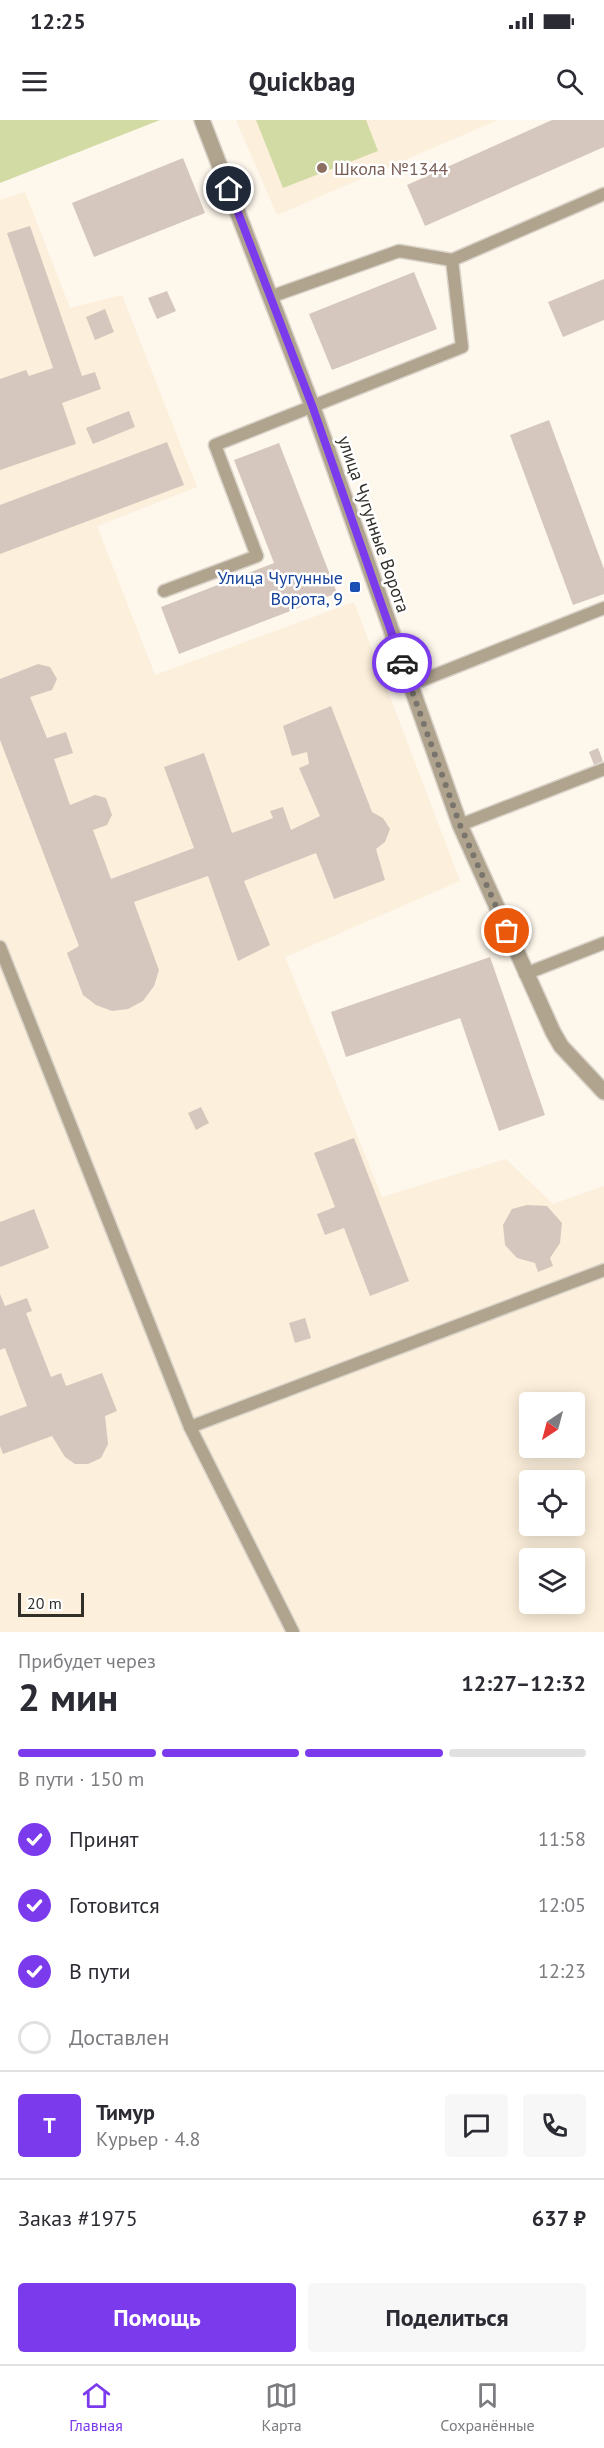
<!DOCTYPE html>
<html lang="ru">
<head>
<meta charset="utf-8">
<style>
	:root { --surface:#fff; --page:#f7f7f7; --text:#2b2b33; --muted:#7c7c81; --line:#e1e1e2; --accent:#7c3aed }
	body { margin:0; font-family:"PT Sans",sans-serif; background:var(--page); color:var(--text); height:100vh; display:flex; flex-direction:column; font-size:22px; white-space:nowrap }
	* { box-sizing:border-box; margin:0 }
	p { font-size:20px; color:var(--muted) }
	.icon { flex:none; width:33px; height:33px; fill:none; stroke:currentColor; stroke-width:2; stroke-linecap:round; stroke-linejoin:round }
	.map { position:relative; height:1512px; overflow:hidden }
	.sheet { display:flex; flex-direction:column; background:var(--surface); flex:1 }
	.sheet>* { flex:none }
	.needle { width:39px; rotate:216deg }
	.fabs { position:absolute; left:519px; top:1272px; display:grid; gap:12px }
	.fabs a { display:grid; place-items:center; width:66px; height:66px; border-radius:6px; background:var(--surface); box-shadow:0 3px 15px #0003; font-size:30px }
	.scale { position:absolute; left:18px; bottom:15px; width:66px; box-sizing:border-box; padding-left:6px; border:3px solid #322f29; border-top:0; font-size:16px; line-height:21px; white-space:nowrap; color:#322f29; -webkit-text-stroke:4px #fff; paint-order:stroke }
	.pin { position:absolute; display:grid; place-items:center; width:51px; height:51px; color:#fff; margin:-26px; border:3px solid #fff; border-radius:50%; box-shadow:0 2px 6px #0007 }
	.courier { position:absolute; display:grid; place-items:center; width:60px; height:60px; margin:-30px; border:4px solid #7c3aed; border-radius:50%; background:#fff; color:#222; box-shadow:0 2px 8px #0007 }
	.overview em { font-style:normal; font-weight:700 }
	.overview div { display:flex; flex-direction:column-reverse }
	.overview { display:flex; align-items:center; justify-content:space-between; height:102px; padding:0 18px }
	h1 { font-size:39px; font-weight:700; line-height:45px }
	.bar { display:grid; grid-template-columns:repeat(4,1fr); gap:9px 6px; align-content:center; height:72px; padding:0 18px }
	.bar i { height:8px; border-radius:4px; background:var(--line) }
	.bar .active { background:var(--accent) }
	.bar p { grid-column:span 4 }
	.line { display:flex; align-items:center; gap:15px; padding:0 18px; border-top:2px solid var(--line) }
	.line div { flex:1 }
	.round { display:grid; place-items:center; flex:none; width:63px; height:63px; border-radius:6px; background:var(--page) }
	ol { padding:0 18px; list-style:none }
	li { display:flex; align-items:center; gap:18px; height:66px }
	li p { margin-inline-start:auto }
	li .icon { padding:6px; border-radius:50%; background:var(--accent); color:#fff; stroke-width:4 }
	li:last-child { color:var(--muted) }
	li i { width:33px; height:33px; border:3px solid var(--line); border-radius:50% }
	.button { display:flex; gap:12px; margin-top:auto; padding:12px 18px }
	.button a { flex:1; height:69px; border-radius:6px; background:var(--accent); color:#fff; font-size:24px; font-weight:700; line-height:69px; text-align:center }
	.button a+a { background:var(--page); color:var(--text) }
	.status { display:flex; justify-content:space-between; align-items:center; height:42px; padding:0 30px; background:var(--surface); direction:ltr }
	.status svg { height:16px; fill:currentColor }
	header { display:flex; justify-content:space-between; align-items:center; height:78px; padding:0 18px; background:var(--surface); font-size:27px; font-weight:700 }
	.dock { display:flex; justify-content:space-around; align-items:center; height:84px; border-top:2px solid var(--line); background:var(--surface); font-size:16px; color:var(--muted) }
	.dock a { display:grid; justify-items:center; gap:3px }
	.dock .active { color:var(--accent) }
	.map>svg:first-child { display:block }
	.built { fill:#fcefdb; fill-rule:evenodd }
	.green { fill:#d2dba4 }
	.building { fill:#d6c7be }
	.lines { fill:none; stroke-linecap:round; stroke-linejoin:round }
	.service-casing { stroke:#d9d3c9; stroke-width:15 }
	.tertiary-casing { stroke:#d9d3c9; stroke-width:18 }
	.service { stroke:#b1a48f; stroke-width:12 }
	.tertiary { stroke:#b1a48f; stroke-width:15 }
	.done { stroke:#79756d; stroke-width:6; stroke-dasharray:0 10.8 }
	.route { stroke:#7c3aed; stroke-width:8 }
	.education-dot { fill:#8d6e63; stroke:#fff; stroke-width:2 }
	.transit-dot { fill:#1a4fb4; stroke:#fff; stroke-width:2 }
	.labels { text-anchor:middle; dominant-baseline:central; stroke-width:5; stroke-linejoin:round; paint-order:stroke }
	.education-label { font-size:18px; fill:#785e54; stroke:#fff; text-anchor:start }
	.street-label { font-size:18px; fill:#322f29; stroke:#fff }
	.transit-label { font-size:18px; fill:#164399; stroke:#fff; text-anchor:end }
</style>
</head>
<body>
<div class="status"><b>12:25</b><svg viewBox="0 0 49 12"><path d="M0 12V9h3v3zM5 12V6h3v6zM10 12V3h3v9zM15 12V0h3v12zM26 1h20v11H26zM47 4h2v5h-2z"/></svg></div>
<header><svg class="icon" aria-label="menu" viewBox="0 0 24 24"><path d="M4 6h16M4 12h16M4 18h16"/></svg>Quickbag<svg class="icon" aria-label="search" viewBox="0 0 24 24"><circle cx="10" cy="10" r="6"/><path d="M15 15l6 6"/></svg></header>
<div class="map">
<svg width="604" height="1512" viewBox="0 0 604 1512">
	<rect width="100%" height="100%" fill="#fef7ec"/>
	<g class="built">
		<path d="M 236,0 L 498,0 L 277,95 Z"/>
		<path d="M 25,72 L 70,188 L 122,175 L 197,367 L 97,406 L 155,555 L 354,482 L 460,761 L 285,837 L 382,1077 L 506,1039 L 553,1084 L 604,1066 L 604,1512 L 0,1512 L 0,80 ZM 530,1282 L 574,1282 L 574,1328 L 530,1328 ZM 530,1360 L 574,1360 L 574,1406 L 530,1406 ZM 530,1438 L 574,1438 L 574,1484 L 530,1484 Z"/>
	</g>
	<g class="green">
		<path d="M 0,0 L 160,0 L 0,63 Z"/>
		<path d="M 256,0 L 366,0 L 378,31 L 283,68 Z"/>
	</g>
	<g class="building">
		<path d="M 552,0 L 604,0 L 604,27 L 425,106 L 407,65 Z"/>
		<path d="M 183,38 L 205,93 L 94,137 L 72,83 Z"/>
		<path d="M 30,106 L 82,256 L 95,252 L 101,269 L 62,283 L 76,324 L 0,350 L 0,259 L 26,250 L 29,256 L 53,248 L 7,113 Z"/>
		<path d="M 414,152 L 437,209 L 332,250 L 309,194 Z"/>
		<path d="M 604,159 L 604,200 L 563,217 L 548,182 Z"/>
		<path d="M 167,171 L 176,191 L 157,199 L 148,178 Z"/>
		<path d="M 105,189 L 114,212 L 95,220 L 86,197 Z"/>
		<path d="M 129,291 L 135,307 L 93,324 L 86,308 Z"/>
		<path d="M 549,300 L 604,449 L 604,474 L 573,485 L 510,315 Z"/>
		<path d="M 167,322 L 184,365 L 0,434 L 0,385 Z"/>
		<path d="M 279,323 L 337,473 L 179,534 L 161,487 L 274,443 L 234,340 Z"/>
		<path d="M 38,544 L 50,547 L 57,559 L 52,570 L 30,577 L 47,618 L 66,612 L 73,633 L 54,639 L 70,685 L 95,675 L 106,678 L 112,695 L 107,705 L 93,710 L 111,759 L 194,728 L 164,647 L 204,633 L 232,713 L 273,698 L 270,691 L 283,687 L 291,710 L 320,696 L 299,648 L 309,644 L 307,632 L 292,636 L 283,606 L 331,586 L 372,692 L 383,698 L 390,709 L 385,722 L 376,729 L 385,760 L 334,779 L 316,733 L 244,761 L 270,825 L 238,841 L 208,756 L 134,782 L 159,850 L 154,866 L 143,881 L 128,889 L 112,891 L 96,885 L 83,875 L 67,833 L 79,826 L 0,620 L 0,559 Z"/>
		<path d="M 598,628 L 603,641 L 594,645 L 589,632 Z"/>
		<path d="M 490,837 L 545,995 L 499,1011 L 460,898 L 346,937 L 331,892 Z"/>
		<path d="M 201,987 L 209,1003 L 196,1010 L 188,993 Z"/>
		<path d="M 354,1018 L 409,1161 L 370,1176 L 344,1108 L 325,1115 L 317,1094 L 335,1087 L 314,1033 Z"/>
		<path d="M 527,1085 L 547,1086 L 562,1103 L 560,1123 L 550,1138 L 553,1146 L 538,1152 L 535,1143 L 517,1138 L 505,1125 L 503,1105 L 512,1089 Z"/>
		<path d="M 34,1089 L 49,1128 L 0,1147 L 0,1102 Z"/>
		<path d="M 0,1174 L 5,1186 L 27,1178 L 32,1191 L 26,1193 L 51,1257 L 61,1253 L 66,1266 L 102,1253 L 117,1291 L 105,1296 L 108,1324 L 101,1338 L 88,1344 L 75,1344 L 65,1337 L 52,1316 L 3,1334 L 0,1326 L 0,1296 L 27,1286 L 5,1228 L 0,1230 Z"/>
		<path d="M 305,1198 L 311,1218 L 295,1223 L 289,1203 Z"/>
	</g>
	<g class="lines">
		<defs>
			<g id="service">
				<path d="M 270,177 L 399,131 L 452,140"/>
				<path d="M 164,471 L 257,436 L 215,325 L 462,227 L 452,140 L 604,74"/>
				<path d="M 410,565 L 604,488"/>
				<path d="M 460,705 L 604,649"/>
				<path d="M 0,827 L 190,1307 L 293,1512"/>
				<path d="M 525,854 L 604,823"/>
				<path d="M 190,1307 L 604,1150"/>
			</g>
			<path id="tertiary" d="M 202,0 L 313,288 L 460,705 L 553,912 L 561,926 L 604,972"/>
		</defs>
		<use href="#service" class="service-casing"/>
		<use href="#tertiary" class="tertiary-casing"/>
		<use href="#service" class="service"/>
		<use href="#tertiary" class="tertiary"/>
	</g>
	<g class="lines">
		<path class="done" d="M 402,543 L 460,705 L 507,811"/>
		<path class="route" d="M 229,69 L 313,288 L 402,543"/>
	</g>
	<circle class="education-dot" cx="322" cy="48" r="6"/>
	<rect class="transit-dot" x="349" y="461" width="12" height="12" rx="3"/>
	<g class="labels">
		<g class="education-label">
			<text x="334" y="48">Школа №1344</text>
		</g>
		<g class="street-label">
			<text transform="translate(374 404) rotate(71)">улица Чугунные Ворота</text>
		</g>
		<g class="transit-label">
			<text x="343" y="457">Улица Чугунные<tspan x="343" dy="21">Ворота, 9</tspan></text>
		</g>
	</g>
</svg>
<div class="fabs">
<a><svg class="needle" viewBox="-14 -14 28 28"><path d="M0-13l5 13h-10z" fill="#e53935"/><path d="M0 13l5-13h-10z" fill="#7c7c81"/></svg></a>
<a><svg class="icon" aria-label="locate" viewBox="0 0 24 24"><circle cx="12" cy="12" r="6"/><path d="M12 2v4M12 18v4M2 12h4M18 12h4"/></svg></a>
<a><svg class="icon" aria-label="layers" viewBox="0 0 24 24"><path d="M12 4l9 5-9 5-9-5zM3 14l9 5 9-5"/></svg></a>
</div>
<div class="scale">20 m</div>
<div class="pin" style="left:507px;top:811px;background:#ea580c"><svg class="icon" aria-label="bag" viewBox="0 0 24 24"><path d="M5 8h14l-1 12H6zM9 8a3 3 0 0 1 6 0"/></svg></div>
<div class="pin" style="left:229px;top:69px;background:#1f2937"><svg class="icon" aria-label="home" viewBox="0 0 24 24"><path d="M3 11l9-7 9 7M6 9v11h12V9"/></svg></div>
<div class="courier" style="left:402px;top:543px"><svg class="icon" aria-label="car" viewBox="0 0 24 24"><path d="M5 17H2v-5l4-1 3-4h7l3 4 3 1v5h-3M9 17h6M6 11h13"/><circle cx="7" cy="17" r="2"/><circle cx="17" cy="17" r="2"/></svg></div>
</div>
<section class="sheet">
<div class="overview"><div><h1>2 мин</h1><p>Прибудет через</p></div><em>12:27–12:32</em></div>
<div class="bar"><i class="active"></i><i class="active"></i><i class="active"></i><i></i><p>В пути · 150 m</p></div>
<ol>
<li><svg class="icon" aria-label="check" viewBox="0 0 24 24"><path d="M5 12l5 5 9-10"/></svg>Принят<p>11:58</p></li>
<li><svg class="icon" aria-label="check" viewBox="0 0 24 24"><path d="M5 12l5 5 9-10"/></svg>Готовится<p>12:05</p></li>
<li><svg class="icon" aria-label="check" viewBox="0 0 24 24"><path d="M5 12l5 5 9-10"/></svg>В пути<p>12:23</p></li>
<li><i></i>Доставлен</li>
</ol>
<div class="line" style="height:108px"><b class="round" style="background:var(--accent);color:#fff">Т</b><div><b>Тимур</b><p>Курьер · 4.8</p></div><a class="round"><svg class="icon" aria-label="chat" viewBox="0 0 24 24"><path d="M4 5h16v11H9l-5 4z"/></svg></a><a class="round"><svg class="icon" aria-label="phone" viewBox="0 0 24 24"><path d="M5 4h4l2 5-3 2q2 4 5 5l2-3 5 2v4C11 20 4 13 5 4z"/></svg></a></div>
<div class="line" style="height:78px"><div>Заказ #1975</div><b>637 ₽</b></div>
<div class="button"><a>Помощь</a><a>Поделиться</a></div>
</section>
<nav class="dock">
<a class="active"><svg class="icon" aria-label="home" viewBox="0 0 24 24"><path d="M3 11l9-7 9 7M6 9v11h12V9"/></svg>Главная</a>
<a><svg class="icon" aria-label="map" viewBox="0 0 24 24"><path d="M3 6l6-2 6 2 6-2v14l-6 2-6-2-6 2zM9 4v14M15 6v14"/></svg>Карта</a>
<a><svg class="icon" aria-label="saved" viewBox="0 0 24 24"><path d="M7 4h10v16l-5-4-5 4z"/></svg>Сохранённые</a>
</nav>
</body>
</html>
